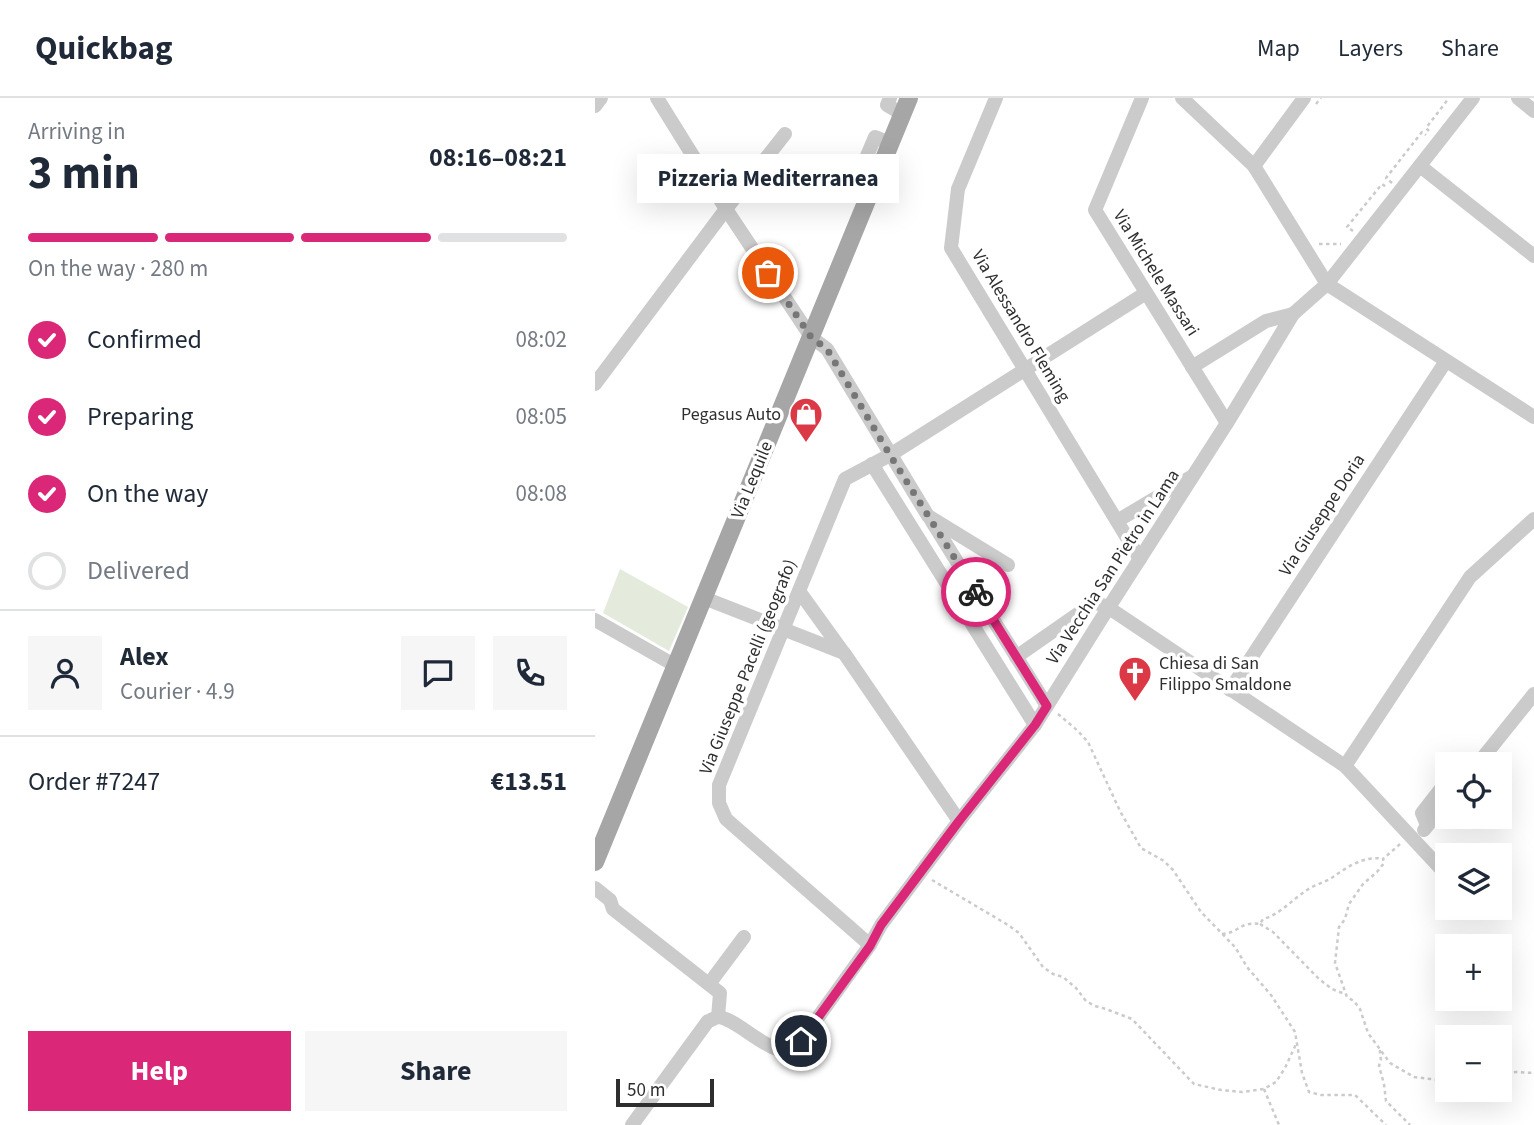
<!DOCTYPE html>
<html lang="en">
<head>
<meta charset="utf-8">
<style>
	:root { --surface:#fff; --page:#f6f6f7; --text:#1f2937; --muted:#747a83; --line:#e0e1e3; --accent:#db2777 }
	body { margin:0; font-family:"Source Sans 3",sans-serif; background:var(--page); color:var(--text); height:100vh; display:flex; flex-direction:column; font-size:26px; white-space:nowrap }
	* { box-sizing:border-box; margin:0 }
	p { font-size:23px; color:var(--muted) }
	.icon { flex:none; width:38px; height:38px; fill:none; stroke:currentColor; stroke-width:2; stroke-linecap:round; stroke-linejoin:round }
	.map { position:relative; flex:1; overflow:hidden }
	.sheet { display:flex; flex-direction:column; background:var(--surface); width:595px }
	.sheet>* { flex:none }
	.fabs { position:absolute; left:840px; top:654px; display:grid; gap:14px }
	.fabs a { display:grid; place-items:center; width:77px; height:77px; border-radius:0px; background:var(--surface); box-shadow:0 7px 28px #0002; font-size:35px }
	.scale { position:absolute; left:21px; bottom:18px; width:98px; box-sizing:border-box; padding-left:7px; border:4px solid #2e2e2e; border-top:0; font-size:19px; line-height:24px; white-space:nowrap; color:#2e2e2e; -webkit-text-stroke:5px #fff; paint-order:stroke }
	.pin { position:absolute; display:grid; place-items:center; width:60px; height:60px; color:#fff; margin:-30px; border:4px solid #fff; border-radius:50%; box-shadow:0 2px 7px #0007 }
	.courier { position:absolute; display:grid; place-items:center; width:70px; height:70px; margin:-35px; border:5px solid #db2777; border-radius:50%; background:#fff; color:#222; box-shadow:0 2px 9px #0007 }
	.bubble { position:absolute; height:49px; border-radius:0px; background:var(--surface); box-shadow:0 7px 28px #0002; font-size:23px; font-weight:700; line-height:49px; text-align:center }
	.summary em { font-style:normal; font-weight:700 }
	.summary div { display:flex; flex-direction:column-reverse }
	.summary { display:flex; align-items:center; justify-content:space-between; height:119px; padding:0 28px }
	h1 { font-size:46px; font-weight:700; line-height:52px }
	.bar { display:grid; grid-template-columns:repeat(4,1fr); gap:10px 7px; align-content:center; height:84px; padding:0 28px }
	.bar i { height:9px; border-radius:5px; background:var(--line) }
	.bar .selected { background:var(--accent) }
	.bar p { grid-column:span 4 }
	.line { display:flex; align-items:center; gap:18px; padding:0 28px; border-top:2px solid var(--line) }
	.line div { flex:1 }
	.round { display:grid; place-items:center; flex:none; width:74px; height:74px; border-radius:0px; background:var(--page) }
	ol { padding:0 28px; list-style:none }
	li { display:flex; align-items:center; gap:21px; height:77px }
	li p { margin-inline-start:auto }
	li .icon { padding:7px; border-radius:50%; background:var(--accent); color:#fff; stroke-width:4 }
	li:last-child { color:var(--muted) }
	li i { width:38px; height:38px; border:4px solid var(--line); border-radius:50% }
	.action { display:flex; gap:14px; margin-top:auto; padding:14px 28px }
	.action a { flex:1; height:80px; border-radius:0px; background:var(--accent); color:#fff; font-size:28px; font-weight:700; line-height:80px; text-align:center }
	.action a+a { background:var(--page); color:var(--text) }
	header { display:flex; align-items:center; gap:42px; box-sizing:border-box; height:98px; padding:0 35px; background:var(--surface); border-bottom:2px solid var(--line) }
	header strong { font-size:33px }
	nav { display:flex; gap:38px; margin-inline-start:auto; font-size:24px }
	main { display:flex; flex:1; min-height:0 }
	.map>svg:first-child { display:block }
	.green { fill:#e4ebdd }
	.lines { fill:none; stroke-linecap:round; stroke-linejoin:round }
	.path { stroke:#cbcbcb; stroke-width:2.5; stroke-dasharray:3.5 3.5; stroke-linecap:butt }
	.minor { stroke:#cbcbcb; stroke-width:14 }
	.major { stroke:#a6a6a6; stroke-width:18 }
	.done { stroke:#777; stroke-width:7; stroke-dasharray:0 12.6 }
	.route { stroke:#db2777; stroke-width:9 }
	.labels { text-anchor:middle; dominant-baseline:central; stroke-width:7; stroke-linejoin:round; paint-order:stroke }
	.street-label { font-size:18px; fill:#2e2e2e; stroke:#fff }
	.poi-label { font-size:18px; fill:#2e2e2e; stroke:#fff; text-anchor:end }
</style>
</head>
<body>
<header>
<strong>Quickbag</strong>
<nav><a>Map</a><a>Layers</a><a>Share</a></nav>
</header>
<main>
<section class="sheet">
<div class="summary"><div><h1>3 min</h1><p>Arriving in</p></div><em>08:16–08:21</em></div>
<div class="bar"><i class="selected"></i><i class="selected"></i><i class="selected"></i><i></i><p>On the way · 280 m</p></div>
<ol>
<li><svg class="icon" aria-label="check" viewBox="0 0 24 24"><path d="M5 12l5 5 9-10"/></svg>Confirmed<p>08:02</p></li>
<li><svg class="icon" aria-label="check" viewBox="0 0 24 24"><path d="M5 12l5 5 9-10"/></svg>Preparing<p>08:05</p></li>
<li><svg class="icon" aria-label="check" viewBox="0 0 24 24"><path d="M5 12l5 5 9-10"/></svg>On the way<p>08:08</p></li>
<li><i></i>Delivered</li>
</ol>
<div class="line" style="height:126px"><a class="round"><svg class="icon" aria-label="person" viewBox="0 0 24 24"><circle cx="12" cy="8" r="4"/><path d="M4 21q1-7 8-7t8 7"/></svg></a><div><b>Alex</b><p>Courier · 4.9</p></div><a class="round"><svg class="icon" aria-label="chat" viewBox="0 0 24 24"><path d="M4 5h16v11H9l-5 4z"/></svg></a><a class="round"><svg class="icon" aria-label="phone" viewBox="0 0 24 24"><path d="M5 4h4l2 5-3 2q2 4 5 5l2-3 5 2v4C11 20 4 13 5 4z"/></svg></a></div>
<div class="line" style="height:91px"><div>Order #7247</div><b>€13.51</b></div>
<div class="action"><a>Help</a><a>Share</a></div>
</section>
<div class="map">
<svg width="939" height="1027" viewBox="0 0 939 1027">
	<rect width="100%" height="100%" fill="#fff"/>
	<path class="green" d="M 25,471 L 93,509 L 74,553 L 8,515 Z"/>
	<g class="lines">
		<g class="path">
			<path d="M 721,6 L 726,0"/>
			<path d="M 834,33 L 831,30 L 854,0"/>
			<path d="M 797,85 L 791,80 L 827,34 L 831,37"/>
			<path d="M 758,133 L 752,129 L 787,86 L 791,89"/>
			<path d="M 724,146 L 746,146"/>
			<path d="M 463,616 L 483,633 L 493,644 L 525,713 L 546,750 L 569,763 L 578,772 L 606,814 L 640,849 L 652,869 L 676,897 L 700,934 L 707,975 L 714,994 L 726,997 L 760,997 L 791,1027"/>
			<path d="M 805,746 L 788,761 L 789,765 L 782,774 L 768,786 L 754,806 L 750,821 L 744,829 L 740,865 L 752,899 L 759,903 L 765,911 L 773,935 L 795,965 L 819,979 L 852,983"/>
			<path d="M 337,782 L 413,827 L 424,835 L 448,869 L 458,876 L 468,879 L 481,890 L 491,903 L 500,908 L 511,911 L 537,921 L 599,986 L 626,992 L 647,994 L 669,991 L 681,984 L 690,970 L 702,944"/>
			<path d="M 665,826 L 678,834 L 724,881 L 737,891 L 750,896"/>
			<path d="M 627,836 C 644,835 645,823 665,826 L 668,821 C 684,817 696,803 709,794 C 718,787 729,785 738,779 C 752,769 770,757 788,761"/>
			<path d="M 785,952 L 785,958 L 786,961 L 784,968 L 789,986 L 791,1003 L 815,1027"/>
			<path d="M 905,976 L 921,974 L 939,975"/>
			<path d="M 669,991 L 684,1027"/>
		</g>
		<g class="minor">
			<path d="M 62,0 L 131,111 L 216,239 L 232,251 L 333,418 L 413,467"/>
			<path d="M 295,0 L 292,7 L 307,16"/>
			<path d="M 401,0 L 363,91 L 356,150 L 545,461"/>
			<path d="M 547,0 L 500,112 L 632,325"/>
			<path d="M 587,0 L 659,68 L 732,186 L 939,319"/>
			<path d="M 923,0 L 939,13"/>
			<path d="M 0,8 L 6,0"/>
			<path d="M 659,68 L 709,0"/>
			<path d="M 825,68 L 939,158"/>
			<path d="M 271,103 L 258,91 L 280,39 L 295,45"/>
			<path d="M 597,269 L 671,223 L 698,216"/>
			<path d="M 0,286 L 131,111 L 190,36"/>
			<path d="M 277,366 L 440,627"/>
			<path d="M 336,422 L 452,608"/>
			<path d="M 522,423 L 596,379"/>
			<path d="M 204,493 L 248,554"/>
			<path d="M 109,500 L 249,555 L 364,723"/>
			<path d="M 0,522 L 81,568"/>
			<path d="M 421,559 L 500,504 L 514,510 L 750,668 L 848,773"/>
			<path d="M 635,592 L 851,263"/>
			<path d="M 882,667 L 939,596"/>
			<path d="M 750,668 L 875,479 L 939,421"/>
			<path d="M 832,727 L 827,715 L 852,683"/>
			<path d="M 829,732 L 852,703"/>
			<path d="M 0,790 L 15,802 L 18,811 L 125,895 L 123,919"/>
			<path d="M 275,847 L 131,721 L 124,705 L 124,687 L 250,381 L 295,357 L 551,195"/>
			<path d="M 114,886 L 149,839"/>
			<path d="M 37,1027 L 113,923 C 114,923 122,919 123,919 C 143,920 177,961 198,951 C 202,949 204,946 206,943 L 275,847 L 286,827 L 364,723 L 440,627 L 505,523 L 632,325 L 698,216 L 732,186 L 878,0"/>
		</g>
		<path class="major" d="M 0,764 L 314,0"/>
	</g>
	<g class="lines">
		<path class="done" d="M 173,175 L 216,239 L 232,251 L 295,357 L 381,494"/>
		<path class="route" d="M 206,943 L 275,848 L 286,827 L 364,723 L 440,627 L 452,608 L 381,494"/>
	</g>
	<defs>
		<symbol id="shop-pin" viewBox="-11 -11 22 30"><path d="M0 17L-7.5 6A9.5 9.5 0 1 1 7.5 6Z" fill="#dc3947" stroke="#fff"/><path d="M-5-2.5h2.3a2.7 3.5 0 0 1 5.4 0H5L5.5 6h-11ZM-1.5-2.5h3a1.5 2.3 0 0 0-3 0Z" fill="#fff"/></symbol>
		<symbol id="church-pin" viewBox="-11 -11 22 30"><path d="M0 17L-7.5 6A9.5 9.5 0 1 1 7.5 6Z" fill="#dc3947" stroke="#fff"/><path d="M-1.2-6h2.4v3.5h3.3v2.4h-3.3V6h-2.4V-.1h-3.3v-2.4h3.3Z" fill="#fff"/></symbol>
	</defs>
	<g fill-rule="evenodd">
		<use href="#shop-pin" x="192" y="297" width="38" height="52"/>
		<use href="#church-pin" x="521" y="556" width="38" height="52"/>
	</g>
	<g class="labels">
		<g class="street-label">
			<text transform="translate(561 175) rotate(58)">Via Michele Massari</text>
			<text transform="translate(426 228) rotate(59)">Via Alessandro Fleming</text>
			<text transform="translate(157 382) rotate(-68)">Via Lequile</text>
			<text transform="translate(727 417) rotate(-57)">Via Giuseppe Doria</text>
			<text transform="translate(518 469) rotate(-57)">Via Vecchia San Pietro in Lama</text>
			<text transform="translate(153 569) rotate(-68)">Via Giuseppe Pacelli (geografo)</text>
		</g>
		<g class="poi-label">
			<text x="186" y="316">Pegasus Auto</text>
			<text x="564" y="565" text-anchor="start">Chiesa di San<tspan x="564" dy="21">Filippo Smaldone</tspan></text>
		</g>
	</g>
</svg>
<div class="fabs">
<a><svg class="icon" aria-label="locate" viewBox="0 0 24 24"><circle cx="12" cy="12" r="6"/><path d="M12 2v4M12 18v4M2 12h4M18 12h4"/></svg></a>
<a><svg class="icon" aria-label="layers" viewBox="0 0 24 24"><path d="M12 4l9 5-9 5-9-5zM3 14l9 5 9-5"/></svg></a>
<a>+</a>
<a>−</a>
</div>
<div class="scale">50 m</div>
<div class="pin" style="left:173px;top:175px;background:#ea580c"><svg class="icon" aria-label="bag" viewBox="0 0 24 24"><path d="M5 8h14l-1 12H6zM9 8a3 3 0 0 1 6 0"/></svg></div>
<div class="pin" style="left:206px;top:943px;background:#1f2937"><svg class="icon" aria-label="home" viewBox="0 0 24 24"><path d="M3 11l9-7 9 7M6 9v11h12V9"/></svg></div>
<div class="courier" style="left:381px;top:494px"><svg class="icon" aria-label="bike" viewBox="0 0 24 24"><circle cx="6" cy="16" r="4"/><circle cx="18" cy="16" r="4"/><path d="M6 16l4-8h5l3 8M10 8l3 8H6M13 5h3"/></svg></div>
<div class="bubble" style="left:42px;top:56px;width:262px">Pizzeria Mediterranea</div>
</div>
</main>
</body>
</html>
